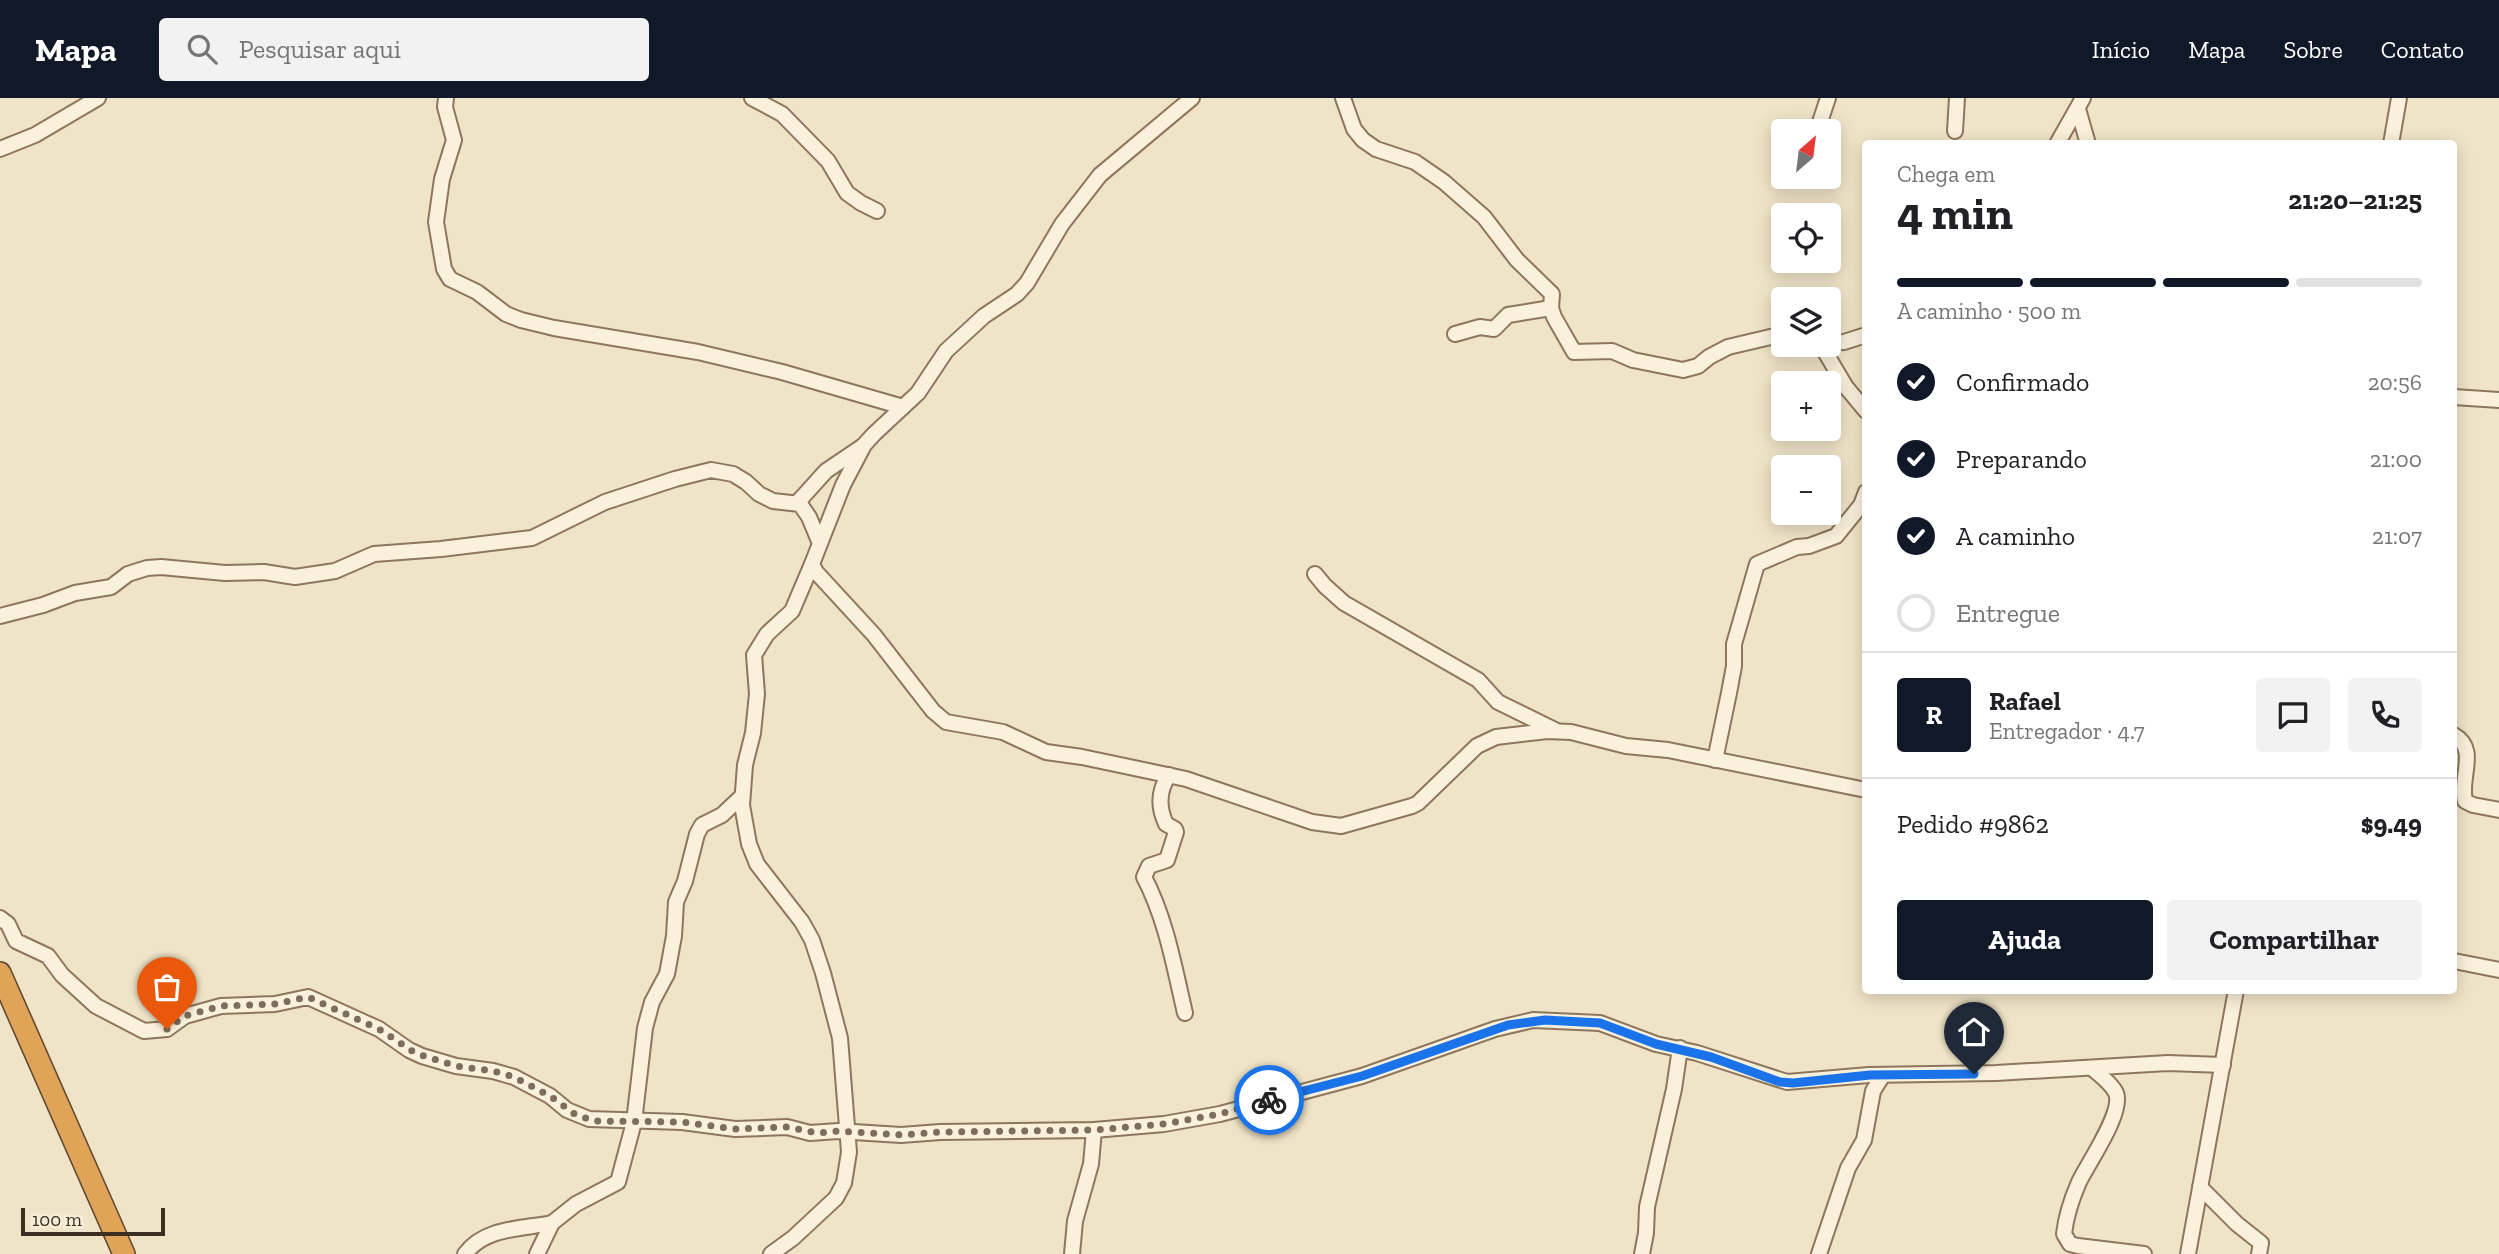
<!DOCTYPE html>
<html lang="pt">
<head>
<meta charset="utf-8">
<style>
	:root { --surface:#fff; --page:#f2f2f2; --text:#202124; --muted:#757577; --line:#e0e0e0; --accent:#111827 }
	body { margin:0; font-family:"Zilla Slab",serif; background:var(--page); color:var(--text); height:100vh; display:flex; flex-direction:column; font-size:26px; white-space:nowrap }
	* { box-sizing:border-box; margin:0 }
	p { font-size:23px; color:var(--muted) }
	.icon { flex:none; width:38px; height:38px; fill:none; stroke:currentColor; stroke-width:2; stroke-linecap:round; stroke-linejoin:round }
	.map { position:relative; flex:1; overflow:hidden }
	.sheet { position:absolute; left:1862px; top:42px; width:595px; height:854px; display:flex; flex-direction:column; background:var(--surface); border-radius:7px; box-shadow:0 4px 18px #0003 }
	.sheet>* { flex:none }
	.needle { width:46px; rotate:28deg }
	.controls { position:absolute; left:1771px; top:21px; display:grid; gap:14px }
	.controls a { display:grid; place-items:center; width:70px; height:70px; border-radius:7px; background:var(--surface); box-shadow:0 4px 18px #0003; font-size:35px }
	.scale { position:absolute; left:21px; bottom:18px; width:144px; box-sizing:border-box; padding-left:7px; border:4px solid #3d2e20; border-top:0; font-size:19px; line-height:24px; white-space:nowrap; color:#3d2e20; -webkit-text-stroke:5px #f7eed8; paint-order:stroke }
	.pin { position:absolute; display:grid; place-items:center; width:60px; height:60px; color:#fff; margin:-72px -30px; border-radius:50% 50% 50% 0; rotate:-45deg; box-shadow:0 0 7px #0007 }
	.pin .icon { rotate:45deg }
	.courier { position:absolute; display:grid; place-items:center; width:70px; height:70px; margin:-35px; border:5px solid #1a73e8; border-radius:50%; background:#fff; color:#222; box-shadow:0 2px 9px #0007 }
	.head em { font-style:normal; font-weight:700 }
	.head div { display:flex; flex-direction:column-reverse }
	.head { display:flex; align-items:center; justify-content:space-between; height:119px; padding:0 35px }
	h1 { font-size:46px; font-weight:700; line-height:52px }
	.bar { display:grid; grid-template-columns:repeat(4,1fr); gap:10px 7px; align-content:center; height:84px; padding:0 35px }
	.bar i { height:9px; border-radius:5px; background:var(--line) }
	.bar .on { background:var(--accent) }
	.bar p { grid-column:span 4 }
	.line { display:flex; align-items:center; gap:18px; padding:0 35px; border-top:2px solid var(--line) }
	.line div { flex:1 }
	.round { display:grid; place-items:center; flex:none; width:74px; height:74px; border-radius:7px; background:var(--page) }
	ol { padding:0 35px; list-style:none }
	li { display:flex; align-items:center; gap:21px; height:77px }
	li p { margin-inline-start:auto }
	li .icon { padding:7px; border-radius:50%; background:var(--accent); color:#fff; stroke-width:4 }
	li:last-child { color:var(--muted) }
	li i { width:38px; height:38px; border:4px solid var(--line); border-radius:50% }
	.primary-button { display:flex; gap:14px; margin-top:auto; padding:14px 35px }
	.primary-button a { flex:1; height:80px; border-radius:7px; background:var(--accent); color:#fff; font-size:28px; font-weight:700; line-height:80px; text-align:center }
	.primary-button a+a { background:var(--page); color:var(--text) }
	header { display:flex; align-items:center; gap:42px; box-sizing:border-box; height:98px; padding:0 35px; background:var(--accent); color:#fff }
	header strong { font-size:33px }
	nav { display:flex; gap:38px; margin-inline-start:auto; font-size:24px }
	.search { width:490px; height:63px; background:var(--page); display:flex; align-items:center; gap:18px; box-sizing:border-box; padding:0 24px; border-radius:7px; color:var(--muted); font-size:26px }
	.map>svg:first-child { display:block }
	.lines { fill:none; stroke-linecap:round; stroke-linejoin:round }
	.minor-casing { stroke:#8d765c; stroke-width:18 }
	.highway-casing { stroke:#5b4430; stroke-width:24 }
	.minor { stroke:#faf1dc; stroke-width:14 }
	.highway { stroke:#e0a458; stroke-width:21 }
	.done { stroke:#7c6e5b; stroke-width:7; stroke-dasharray:0 12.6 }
	.route { stroke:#1a73e8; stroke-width:9 }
</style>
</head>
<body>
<header>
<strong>Mapa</strong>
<div class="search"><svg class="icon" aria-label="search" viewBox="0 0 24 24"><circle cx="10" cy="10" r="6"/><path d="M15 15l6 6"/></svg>Pesquisar aqui</div>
<nav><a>Início</a><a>Mapa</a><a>Sobre</a><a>Contato</a></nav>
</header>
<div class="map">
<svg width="2499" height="1156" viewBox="0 0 2499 1156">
	<rect width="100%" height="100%" fill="#f0e4c8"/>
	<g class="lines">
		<defs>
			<g id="minor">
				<path d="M 446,0 L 445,9 L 454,42 L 442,81 L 436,124 L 444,171 L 450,181 L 477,194 L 506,216 L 521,222 L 554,230 L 698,254 L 782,274 L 903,309"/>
				<path d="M 752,0 L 782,16 L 828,63 L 847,95 L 861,105 L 877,113"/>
				<path d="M 1192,0 L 1100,77 L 1062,126 L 1027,185 L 1017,196 L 984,218 L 946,253 L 918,295 L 874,336 L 864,347 L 843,387 L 812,466 L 816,474 L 874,537 L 933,613 L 946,624 L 1003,634 L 1046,654 L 1082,659 L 1186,681 L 1312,724 L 1341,728 L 1412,708 L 1418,705 L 1477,648 L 1496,639 L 1547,633 L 1571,634 L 1626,648 L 1668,652 L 1866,692"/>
				<path d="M 1343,0 L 1354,31 L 1363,42 L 1376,51 L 1415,64 L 1444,84 L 1484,119 L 1517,162 L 1552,196 L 1551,210 L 1554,219 L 1574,254 L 1612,253 L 1633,262 L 1683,272 L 1698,268 L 1709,259 L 1728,249 L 1783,236"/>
				<path d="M 2078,11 L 2088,46"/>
				<path d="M 1817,33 L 1828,0"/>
				<path d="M 1955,33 L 1957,0"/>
				<path d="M 2057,46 L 2083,0"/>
				<path d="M 2391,46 L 2399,0"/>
				<path d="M 0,51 L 35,37 L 98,0"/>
				<path d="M 1455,236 L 1480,229 L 1494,231 L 1508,217 L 1551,210"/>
				<path d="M 1829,245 L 1844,244 L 1866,237"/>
				<path d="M 1821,247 L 1846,289 L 1866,313"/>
				<path d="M 2454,299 L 2499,302"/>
				<path d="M 798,404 L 826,373 L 863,348"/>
				<path d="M 1315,476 L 1325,488 L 1344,505 L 1478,582 L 1498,604 L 1555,632"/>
				<path d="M 0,518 L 43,507 L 75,495 L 111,489 L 128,476 L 147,470 L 161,469 L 225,475 L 264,474 L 295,479 L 335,473 L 374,456 L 441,451 L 532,440 L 605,404 L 675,381 L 711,372 L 733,376 L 746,384 L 759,396 L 773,403 L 800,406 L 809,419 L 819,443"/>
				<path d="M 2454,637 C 2479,651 2459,680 2465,703 L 2473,707 L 2499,712"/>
				<path d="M 1715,662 L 1729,595 L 1734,568 L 1734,546 L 1757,466 L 1797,449 L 1809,448 L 1836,438 L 1861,407 L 1866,394"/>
				<path d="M 1169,677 C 1158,693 1158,709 1166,726 L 1175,731 L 1176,734 L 1167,762 L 1149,768 L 1144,779 C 1166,821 1174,868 1185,915"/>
				<path d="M 0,820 L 8,826 L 16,843 L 48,858 L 62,877 L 96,908 L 144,933 L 167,931 L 185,918 L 221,908 L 275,906 L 308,899 L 379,931 L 409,952 L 422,958 L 456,968 L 493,973 L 514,979 L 550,998 L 567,1012 L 589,1021 L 682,1024 L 735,1031 L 787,1029 L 810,1035 L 838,1033 L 901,1037 L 940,1034 L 1094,1032 L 1164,1026 L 1220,1016 L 1362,978 L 1495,931 L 1533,922 L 1600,925 L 1656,946 L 1697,955 L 1787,984 L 1869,977 L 1996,975 L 2168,965 L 2223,967"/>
				<path d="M 2454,863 L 2499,872"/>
				<path d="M 2093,971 C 2100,977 2112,986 2116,995 C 2124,1014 2088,1065 2079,1084 C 2072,1100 2066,1118 2064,1136 L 2070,1146 L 2078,1148 L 2144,1156"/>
				<path d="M 2200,1089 L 2237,1126 L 2261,1145 L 2259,1156"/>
				<path d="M 465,1156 C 485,1129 522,1131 552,1125"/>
				<path d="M 537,1156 L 552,1125 L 576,1106 L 618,1084 L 634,1024 L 645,930 L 652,904 L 667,876 L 674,838 L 676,804 L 685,783 L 697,736 L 702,727 L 722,717 L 741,699"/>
				<path d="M 771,1156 L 793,1140 L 836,1100 L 844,1085 L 849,1054 L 840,940 L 823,875 L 812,842 L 802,824 L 757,766 L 749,746 L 742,707 L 745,667 L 753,635 L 757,596 L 754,557 L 767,536 L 792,513 L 812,466"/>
				<path d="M 1072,1156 L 1075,1123 L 1091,1066 L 1094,1032"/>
				<path d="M 1642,1156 L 1646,1135 L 1647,1109 L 1674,991 L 1680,950"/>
				<path d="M 1819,1156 L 1848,1070 L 1864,1042 L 1873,993 L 1883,977"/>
				<path d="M 2188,1156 L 2236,892"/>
			</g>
			<path id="highway" d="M 0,875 L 124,1156"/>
		</defs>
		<use href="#minor" class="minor-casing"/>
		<use href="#highway" class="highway-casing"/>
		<use href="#minor" class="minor"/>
		<use href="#highway" class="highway"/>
	</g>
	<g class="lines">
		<path class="done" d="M 167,931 L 185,918 L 221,908 L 275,906 L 308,899 L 379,931 L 415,955 L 456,968 L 493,973 L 514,979 L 550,998 L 576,1017 L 596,1023 L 682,1024 L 735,1031 L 787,1029 L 818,1035 L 838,1033 L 901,1037 L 940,1034 L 1094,1032 L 1164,1026 L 1220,1016 L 1269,1002"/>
		<path class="route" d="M 1269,1002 L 1362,978 L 1508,927 L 1545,922 L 1600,925 L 1656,946 L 1711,959 L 1780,984 L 1793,985 L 1870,977 L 1974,976"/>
	</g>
</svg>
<div class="controls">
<a><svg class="needle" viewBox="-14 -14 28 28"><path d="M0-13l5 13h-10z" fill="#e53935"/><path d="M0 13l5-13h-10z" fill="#757577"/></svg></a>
<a><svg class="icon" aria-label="locate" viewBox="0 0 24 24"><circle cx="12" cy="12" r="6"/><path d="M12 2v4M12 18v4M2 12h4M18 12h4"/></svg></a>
<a><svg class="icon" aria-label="layers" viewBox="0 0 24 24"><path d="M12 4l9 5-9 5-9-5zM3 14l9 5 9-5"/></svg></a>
<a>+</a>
<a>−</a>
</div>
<div class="scale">100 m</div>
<div class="pin" style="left:167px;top:931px;background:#ea580c"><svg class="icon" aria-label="bag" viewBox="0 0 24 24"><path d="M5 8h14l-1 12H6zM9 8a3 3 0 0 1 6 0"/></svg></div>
<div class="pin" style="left:1974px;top:976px;background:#1f2937"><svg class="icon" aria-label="home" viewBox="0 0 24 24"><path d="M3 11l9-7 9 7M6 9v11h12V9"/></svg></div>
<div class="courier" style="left:1269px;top:1002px"><svg class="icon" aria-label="bike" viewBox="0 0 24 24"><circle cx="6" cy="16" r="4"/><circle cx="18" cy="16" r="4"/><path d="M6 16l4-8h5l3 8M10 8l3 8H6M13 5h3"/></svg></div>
<section class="sheet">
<div class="head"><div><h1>4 min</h1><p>Chega em</p></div><em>21:20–21:25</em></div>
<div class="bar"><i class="on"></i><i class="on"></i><i class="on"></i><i></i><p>A caminho · 500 m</p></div>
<ol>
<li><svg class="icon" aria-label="check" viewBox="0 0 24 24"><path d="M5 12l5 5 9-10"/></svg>Confirmado<p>20:56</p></li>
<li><svg class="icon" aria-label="check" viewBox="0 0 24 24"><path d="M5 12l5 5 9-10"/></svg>Preparando<p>21:00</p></li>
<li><svg class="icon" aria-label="check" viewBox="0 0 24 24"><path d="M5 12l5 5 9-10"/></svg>A caminho<p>21:07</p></li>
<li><i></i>Entregue</li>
</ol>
<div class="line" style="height:126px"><b class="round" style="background:var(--accent);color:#fff">R</b><div><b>Rafael</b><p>Entregador · 4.7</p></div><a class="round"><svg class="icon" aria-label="chat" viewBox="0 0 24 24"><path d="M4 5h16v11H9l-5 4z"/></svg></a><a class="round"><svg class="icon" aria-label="phone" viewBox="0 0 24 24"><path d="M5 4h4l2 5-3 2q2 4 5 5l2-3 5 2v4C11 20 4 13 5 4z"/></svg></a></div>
<div class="line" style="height:91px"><div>Pedido #9862</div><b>$9.49</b></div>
<div class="primary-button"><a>Ajuda</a><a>Compartilhar</a></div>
</section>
</div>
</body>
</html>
